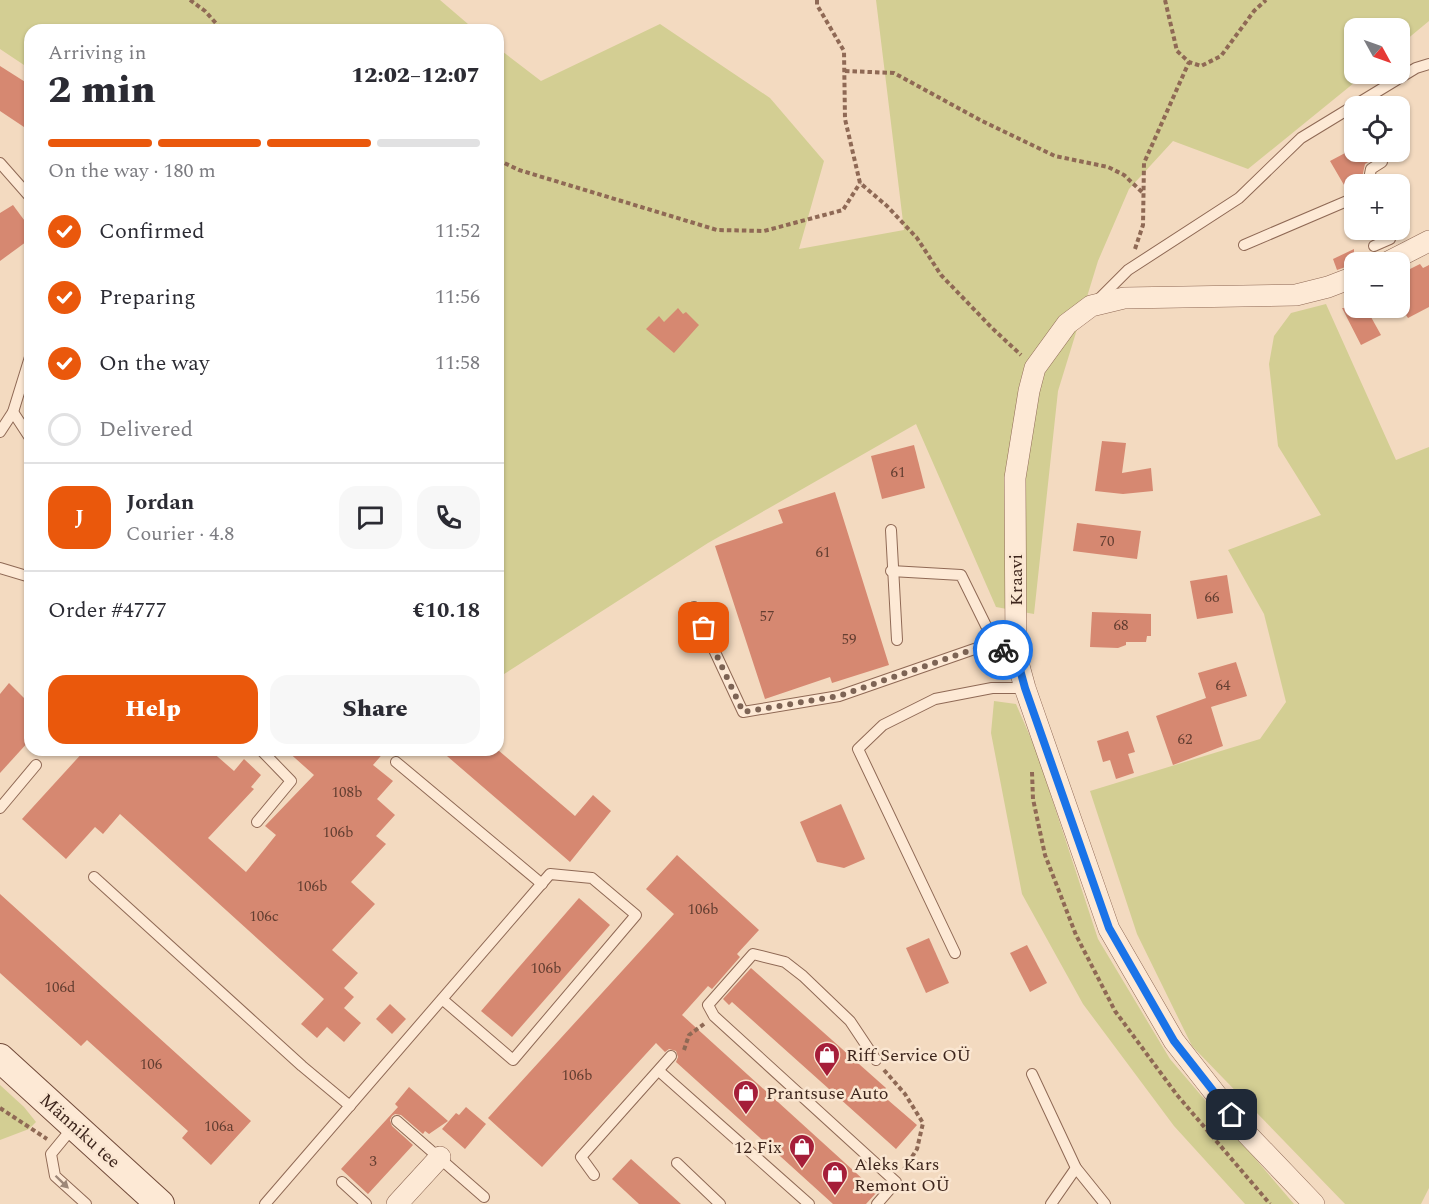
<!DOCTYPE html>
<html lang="en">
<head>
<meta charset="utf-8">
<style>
	:root { --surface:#fff; --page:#f7f7f7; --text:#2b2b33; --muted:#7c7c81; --line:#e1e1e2; --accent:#ea580c }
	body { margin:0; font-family:Spectral,serif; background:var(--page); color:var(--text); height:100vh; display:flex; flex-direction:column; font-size:22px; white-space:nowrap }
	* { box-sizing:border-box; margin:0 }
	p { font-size:20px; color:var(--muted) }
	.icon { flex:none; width:33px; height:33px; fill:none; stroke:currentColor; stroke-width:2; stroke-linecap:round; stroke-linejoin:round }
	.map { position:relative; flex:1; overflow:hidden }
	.drawer { position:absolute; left:24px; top:24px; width:480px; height:732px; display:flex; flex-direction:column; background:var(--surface); border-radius:18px; box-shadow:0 2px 4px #0004 }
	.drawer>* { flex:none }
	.needle { width:39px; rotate:130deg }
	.fabs { position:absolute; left:1344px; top:18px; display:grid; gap:12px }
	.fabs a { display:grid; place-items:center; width:66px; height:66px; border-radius:12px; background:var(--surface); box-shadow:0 2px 4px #0004; font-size:30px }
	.pin { position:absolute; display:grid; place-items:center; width:51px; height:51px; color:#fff; margin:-26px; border-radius:12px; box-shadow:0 3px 9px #0006 }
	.courier { position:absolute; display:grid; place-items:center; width:60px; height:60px; margin:-30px; border:4px solid #1a73e8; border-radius:50%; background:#fff; color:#222; box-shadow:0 2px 8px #0007 }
	.overview em { font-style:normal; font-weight:800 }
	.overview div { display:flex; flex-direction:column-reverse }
	.overview { display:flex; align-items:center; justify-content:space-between; height:102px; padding:0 24px }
	h1 { font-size:39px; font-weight:800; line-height:45px }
	.bar { display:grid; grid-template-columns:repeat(4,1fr); gap:9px 6px; align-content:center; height:72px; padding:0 24px }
	.bar i { height:8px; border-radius:4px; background:var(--line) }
	.bar .on { background:var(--accent) }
	.bar p { grid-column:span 4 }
	.line { display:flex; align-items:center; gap:15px; padding:0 24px; border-top:2px solid var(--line) }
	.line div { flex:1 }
	.round { display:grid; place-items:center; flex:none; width:63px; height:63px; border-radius:18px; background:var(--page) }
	ol { padding:0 24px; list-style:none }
	li { display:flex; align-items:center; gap:18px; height:66px }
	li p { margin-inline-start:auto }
	li .icon { padding:6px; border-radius:50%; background:var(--accent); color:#fff; stroke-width:4 }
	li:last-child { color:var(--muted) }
	li i { width:33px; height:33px; border:3px solid var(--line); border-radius:50% }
	.primary-button { display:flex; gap:12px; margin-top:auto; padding:12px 24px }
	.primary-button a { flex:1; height:69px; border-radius:18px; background:var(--accent); color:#fff; font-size:24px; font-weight:800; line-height:69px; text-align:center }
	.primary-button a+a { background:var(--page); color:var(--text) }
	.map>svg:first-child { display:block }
	.green { fill:#d3ce93 }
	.building { fill:#d68871 }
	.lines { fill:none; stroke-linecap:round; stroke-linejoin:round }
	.lane-casing { stroke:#8f6955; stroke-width:12 }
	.street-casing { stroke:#8f6955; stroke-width:22 }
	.secondary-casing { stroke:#714a39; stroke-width:30 }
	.path { stroke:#8f6955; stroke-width:4; stroke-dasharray:4.5 3; stroke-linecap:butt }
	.lane { stroke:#fde9d5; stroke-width:10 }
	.street { stroke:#fde9d5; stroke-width:21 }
	.secondary { stroke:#fde9d5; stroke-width:28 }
	.oneway { fill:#9d8778 }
	.done { stroke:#7d6455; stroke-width:6; stroke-dasharray:0 10.8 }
	.route { stroke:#1a73e8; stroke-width:8 }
	.labels { text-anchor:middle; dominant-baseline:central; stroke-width:5; stroke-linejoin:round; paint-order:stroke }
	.number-label { font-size:15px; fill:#633e31 }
	.street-label { font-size:18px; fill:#3d251c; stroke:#fae6d1 }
	.poi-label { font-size:18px; fill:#3d251c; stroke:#fae6d1; text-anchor:start }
</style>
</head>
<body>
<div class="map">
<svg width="1429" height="1204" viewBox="0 0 1429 1204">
	<rect width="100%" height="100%" fill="#f3dac0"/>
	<g class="green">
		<path d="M 0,0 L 440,0 L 475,30 L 30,30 L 30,69 L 0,49 Z"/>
		<path d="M 876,0 L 1429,0 L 1429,21 L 1400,45 L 1400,28 L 1354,28 L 1354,74 L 1365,74 L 1248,169 L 1173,141 L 1129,189 L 1098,261 L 1058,391 L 1034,614 L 996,607 L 916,424 L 708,543 L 498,678 L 498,48 L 541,81 L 660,24 L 770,98 L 824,161 L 799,249 L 904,230 Z"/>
		<path d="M 1326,304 L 1396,460 L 1429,447 L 1429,1188 L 1421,1204 L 1345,1204 L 1192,1046 L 1137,934 L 1090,791 L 1260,739 L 1286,702 L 1264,614 L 1228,550 L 1321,515 L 1278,446 L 1269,364 L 1274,336 L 1291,313 Z"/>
		<path d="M 994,701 L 1016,704 L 1036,750 L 1098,939 L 1170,1059 L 1294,1204 L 1245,1204 L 1174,1126 L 1083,1004 L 1022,894 L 991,733 Z"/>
		<path d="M 0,1085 L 24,1107 L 36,1122 L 29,1129 L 0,1140 Z"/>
	</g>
	<g class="building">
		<path d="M 0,66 L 30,85 L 30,131 L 0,111 Z"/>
		<path d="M 1347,152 L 1407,152 L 1389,162 L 1386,156 L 1378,156 L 1365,164 L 1362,178 L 1349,185 L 1348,183 L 1344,185 L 1330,161 Z"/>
		<path d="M 13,205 L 30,228 L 30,239 L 0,261 L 0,213 Z"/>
		<path d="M 1354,249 L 1354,264 L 1337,270 L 1333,259 Z"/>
		<path d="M 1420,264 L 1423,268 L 1429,265 L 1429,307 L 1408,318 L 1404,312 L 1400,314 L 1400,274 Z"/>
		<path d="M 1354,290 L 1354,308 L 1366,308 L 1381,335 L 1361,345 L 1342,308 L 1353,308 L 1347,293 Z"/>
		<path d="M 678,308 L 683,314 L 686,312 L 699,325 L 674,353 L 646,329 L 659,316 L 664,322 Z"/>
		<path d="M 1102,441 L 1126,443 L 1122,473 L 1151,468 L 1153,491 L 1123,494 L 1095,491 Z"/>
		<path d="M 914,445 L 925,488 L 882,499 L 871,456 Z"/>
		<path d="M 835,492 L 889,665 L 832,683 L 830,677 L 765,699 L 715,546 L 783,523 L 778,510 Z"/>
		<path d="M 1077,523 L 1141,531 L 1137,559 L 1073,551 Z"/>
		<path d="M 1227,575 L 1233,613 L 1197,619 L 1190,581 Z"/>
		<path d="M 1092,612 L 1151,614 L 1151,636 L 1147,636 L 1146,642 L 1126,642 L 1126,645 L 1118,648 L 1090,647 Z"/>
		<path d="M 1236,662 L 1247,696 L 1211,707 L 1223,746 L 1173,765 L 1156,716 L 1206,698 L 1198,673 Z"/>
		<path d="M 9,683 L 30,704 L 30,740 L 0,773 L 0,694 Z"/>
		<path d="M 1128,731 L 1135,752 L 1128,754 L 1134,773 L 1116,779 L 1110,760 L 1103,762 L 1097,741 Z"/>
		<path d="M 85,750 L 210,750 L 234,771 L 244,759 L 261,775 L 251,787 L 254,789 L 208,838 L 246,872 L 276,835 L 265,826 L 314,775 L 286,750 L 386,750 L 373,765 L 393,781 L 377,799 L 395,815 L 376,836 L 386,844 L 351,882 L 375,904 L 332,950 L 358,973 L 344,988 L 354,997 L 344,1008 L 361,1023 L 344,1042 L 327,1027 L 317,1038 L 301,1024 L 324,999 L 120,814 L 103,834 L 95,827 L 66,859 L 22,819 Z"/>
		<path d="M 440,750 L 498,750 L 575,816 L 593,795 L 611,811 L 570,862 Z"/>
		<path d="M 841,804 L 865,859 L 844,868 L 817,862 L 800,822 Z"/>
		<path d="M 677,855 L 759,930 L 737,954 L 740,957 L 712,989 L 708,986 L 682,1015 L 877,1192 L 866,1204 L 833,1204 L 676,1062 L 678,1057 L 676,1051 L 669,1049 L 665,1052 L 656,1043 L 542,1167 L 488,1118 L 674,914 L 646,889 Z"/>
		<path d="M 0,894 L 251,1121 L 211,1165 L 182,1138 L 188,1131 L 87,1040 L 81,1046 L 0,973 Z"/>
		<path d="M 579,898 L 610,925 L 512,1037 L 481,1011 Z"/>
		<path d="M 929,938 L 949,983 L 926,993 L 906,948 Z"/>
		<path d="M 1027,945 L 1047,983 L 1030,992 L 1010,953 Z"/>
		<path d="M 751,968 L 886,1088 L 881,1094 L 917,1125 L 896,1149 L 732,1002 L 729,1005 L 723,999 Z"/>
		<path d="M 390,1004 L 406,1019 L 392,1034 L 376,1019 Z"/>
		<path d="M 409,1087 L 448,1121 L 429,1134 L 425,1131 L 423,1134 L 401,1115 L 395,1114 L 392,1116 L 390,1120 L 392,1126 L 413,1145 L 368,1194 L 341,1169 L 398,1107 L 395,1104 Z"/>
		<path d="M 466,1107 L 486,1124 L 465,1149 L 442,1129 L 456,1113 L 459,1115 Z"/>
		<path d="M 631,1159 L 681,1204 L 639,1204 L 612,1179 Z"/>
	</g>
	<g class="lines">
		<defs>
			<g id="lane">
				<path d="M 0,163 L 30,197"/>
				<path d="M 1368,184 L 1371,169 L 1382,162"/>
				<path d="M 1244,245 L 1354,198"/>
				<path d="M 1374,246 L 1390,239 L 1385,230"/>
				<path d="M 1098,300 L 1128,270 L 1239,198 L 1301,138 L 1416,68 L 1429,64"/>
				<path d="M 13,412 L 30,438"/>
				<path d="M 0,432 L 13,412 L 30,357"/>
				<path d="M 891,530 L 897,640"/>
				<path d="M 0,568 L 30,577"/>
				<path d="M 891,571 L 961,575 L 997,648"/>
				<path d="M 694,607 L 743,712 L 839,696 L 983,646 L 1016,655"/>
				<path d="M 396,762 L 542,884"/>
				<path d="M 0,808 L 36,765"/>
				<path d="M 257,822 L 291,781 L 261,750"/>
				<path d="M 94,877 L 302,1066 L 350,1106"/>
				<path d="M 955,953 L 858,749 L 883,725 L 935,699 L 992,688 L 1025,688"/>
				<path d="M 876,1060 L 850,1021 L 803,976 L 785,962 L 753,954 L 708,1005 L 714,1016 L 896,1182 L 877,1204"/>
				<path d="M 659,1071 L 809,1204"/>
				<path d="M 1032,1074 L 1076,1168 L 1105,1204"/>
				<path d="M 397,1121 L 484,1197"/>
				<path d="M 74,1126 L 51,1154 L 55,1176 L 86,1204"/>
				<path d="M 677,1163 L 720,1204"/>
				<path d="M 594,1175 L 581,1157 L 671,1056"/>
				<path d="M 342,1182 L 366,1204"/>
				<path d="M 265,1204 L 550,874 L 592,878 L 636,915 L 513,1060 L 442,999"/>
				<path d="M 1051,1204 L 1076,1168"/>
			</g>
			<g id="street">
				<path d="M 1388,262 L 1429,241"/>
				<path d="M 397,1204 L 440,1157"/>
				<path d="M 1314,1204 L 1247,1134 L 1174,1041 L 1109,929 L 1025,688 L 1016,655 L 1015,478 L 1029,391 L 1035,368 L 1067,324 L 1091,306 L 1124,298 L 1296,295 L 1328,287 L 1354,277"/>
			</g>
			<path id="secondary" d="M 0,1058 L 160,1204"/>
		</defs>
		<use href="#lane" class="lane-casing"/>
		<use href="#street" class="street-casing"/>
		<use href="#secondary" class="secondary-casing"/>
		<g class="path">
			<path d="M 190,0 L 205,11 L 222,30"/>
			<path d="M 817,0 L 817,5 L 844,51 L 845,119 L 860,183 L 887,206 L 917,238 L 941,275 L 992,328 L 1021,355"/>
			<path d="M 1165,0 L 1177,51 L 1189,62 L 1201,66 L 1221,56 L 1254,11 L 1266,0"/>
			<path d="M 845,71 L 894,73 L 982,121 L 1055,156 L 1108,167 L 1124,175 L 1143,193"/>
			<path d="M 498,160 L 519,170 L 717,230 L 764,231 L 843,210 L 860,183"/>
			<path d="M 1135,249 L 1143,225 L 1144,163 L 1189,62"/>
			<path d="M 1032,772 L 1033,799 L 1045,855 L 1076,935 L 1115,1011 L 1177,1095 L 1270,1204"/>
			<path d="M 684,1050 L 689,1035 L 704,1024"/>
			<path d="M 884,1070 L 905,1094 L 923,1123 L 917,1149 L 903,1171"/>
			<path d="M 0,1108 L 47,1139"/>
		</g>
		<use href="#lane" class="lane"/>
		<use href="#street" class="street"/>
		<use href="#secondary" class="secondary"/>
	</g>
	<defs><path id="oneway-solid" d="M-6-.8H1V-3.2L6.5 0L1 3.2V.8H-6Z" transform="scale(1.5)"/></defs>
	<use class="oneway" href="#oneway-solid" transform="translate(62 1182) rotate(44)"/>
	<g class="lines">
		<path class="done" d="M 704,628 L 743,712 L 839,696 L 983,646 L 1003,650"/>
		<path class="route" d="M 1003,650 L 1016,655 L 1025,688 L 1109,928 L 1174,1041 L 1232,1115"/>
	</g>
	<defs>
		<symbol id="shop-pin" viewBox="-11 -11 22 30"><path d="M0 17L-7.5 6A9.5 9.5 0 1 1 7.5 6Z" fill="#a51e39" stroke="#fae6d1"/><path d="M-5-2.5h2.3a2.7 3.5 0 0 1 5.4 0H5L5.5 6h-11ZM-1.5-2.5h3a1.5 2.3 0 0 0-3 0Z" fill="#fff"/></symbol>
	</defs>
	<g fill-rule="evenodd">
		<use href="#shop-pin" x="812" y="1040" width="30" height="40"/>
		<use href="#shop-pin" x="731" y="1078" width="30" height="40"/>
		<use href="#shop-pin" x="787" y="1132" width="30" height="40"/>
		<use href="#shop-pin" x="820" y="1159" width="30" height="40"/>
	</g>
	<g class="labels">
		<g class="number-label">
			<text x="898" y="472">61</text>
			<text x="1107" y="541">70</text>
			<text x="823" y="552">61</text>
			<text x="1212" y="597">66</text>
			<text x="767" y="616">57</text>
			<text x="1121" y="625">68</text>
			<text x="849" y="639">59</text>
			<text x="1223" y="685">64</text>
			<text x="1185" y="739">62</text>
			<text x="347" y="792">108b</text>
			<text x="338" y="832">106b</text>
			<text x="312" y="886">106b</text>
			<text x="703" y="909">106b</text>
			<text x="264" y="916">106c</text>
			<text x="546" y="968">106b</text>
			<text x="60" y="987">106d</text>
			<text x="151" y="1064">106</text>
			<text x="577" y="1075">106b</text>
			<text x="219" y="1126">106a</text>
			<text x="373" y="1161">3</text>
		</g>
		<g class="street-label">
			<text transform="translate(1016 580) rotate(-90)">Kraavi</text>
			<text transform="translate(80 1131) rotate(42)">Männiku tee</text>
		</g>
		<g class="poi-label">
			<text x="846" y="1055">Riff Service OÜ</text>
			<text x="766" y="1093">Prantsuse Auto</text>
			<text x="782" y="1147" text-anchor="end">12 Fix</text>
			<text x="854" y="1164">Aleks Kars<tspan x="854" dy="21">Remont OÜ</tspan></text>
		</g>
	</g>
</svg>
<div class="fabs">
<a><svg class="needle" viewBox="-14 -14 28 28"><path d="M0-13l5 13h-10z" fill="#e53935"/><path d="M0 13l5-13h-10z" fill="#7c7c81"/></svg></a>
<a><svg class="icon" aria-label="locate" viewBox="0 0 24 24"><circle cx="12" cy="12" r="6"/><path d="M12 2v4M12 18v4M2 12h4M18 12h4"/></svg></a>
<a>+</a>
<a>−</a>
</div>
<div class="pin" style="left:704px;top:628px;background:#ea580c"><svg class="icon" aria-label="bag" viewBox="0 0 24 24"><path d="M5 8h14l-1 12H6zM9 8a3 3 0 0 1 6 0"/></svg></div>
<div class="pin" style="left:1232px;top:1115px;background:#1f2937"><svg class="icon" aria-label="home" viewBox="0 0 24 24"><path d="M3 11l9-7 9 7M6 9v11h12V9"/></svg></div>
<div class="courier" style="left:1003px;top:650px"><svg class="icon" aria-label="bike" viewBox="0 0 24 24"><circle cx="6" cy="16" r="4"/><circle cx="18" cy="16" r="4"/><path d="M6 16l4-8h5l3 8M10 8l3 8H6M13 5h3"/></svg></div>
<section class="drawer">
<div class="overview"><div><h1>2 min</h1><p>Arriving in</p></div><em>12:02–12:07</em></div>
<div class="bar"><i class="on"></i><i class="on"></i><i class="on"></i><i></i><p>On the way · 180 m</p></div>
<ol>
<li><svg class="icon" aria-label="check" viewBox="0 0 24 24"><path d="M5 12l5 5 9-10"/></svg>Confirmed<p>11:52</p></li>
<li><svg class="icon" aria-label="check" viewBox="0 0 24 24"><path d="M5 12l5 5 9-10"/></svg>Preparing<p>11:56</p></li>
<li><svg class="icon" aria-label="check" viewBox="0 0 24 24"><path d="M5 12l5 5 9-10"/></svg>On the way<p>11:58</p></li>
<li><i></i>Delivered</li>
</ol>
<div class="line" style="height:108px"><b class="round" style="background:var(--accent);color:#fff">J</b><div><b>Jordan</b><p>Courier · 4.8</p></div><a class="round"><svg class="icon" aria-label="chat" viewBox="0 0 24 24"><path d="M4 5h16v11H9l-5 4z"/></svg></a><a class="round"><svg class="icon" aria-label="phone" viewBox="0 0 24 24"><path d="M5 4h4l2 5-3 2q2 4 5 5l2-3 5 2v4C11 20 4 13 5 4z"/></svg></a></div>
<div class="line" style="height:78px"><div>Order #4777</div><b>€10.18</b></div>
<div class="primary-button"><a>Help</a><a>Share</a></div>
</section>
</div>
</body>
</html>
